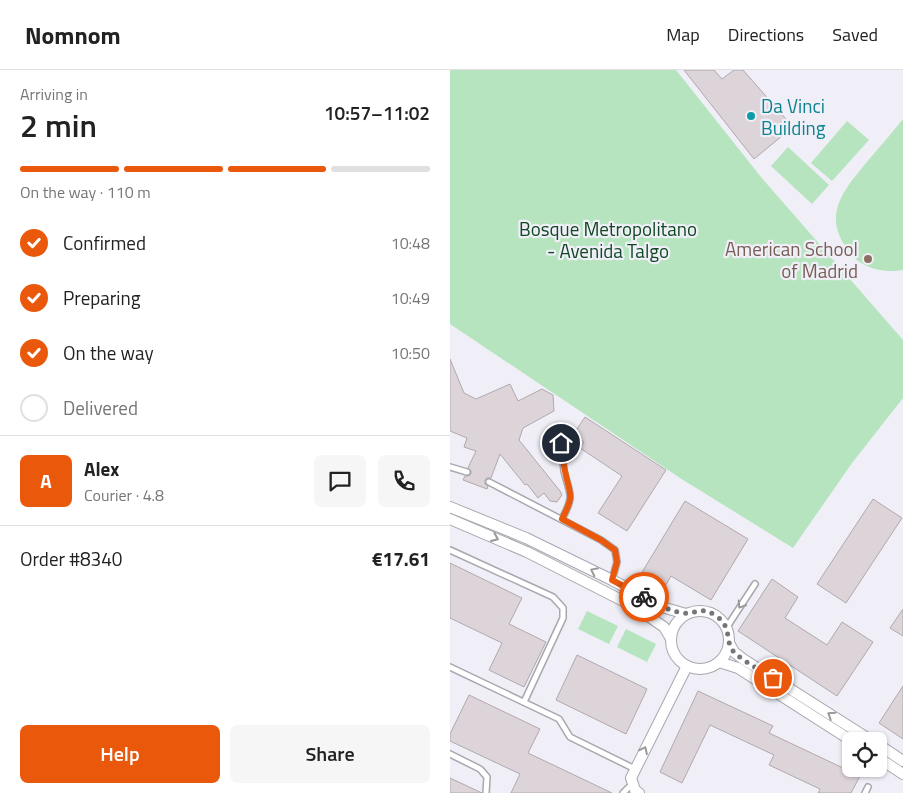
<!DOCTYPE html>
<html lang="en">
<head>
<meta charset="utf-8">
<style>
	:root { --surface:#fff; --page:#f6f6f6; --text:#222; --muted:#767676; --line:#e0e0e0; --accent:#ea580c }
	body { margin:0; font-family:"Titillium Web",sans-serif; background:var(--page); color:var(--text); height:100vh; display:flex; flex-direction:column; font-size:19px; white-space:nowrap }
	* { box-sizing:border-box; margin:0 }
	p { font-size:16px; color:var(--muted) }
	.icon { flex:none; width:28px; height:28px; fill:none; stroke:currentColor; stroke-width:2; stroke-linecap:round; stroke-linejoin:round }
	.map { position:relative; flex:1; overflow:hidden }
	.side { display:flex; flex-direction:column; background:var(--surface); width:450px }
	.side>* { flex:none }
	.controls { position:absolute; left:392px; top:662px; display:grid; gap:10px }
	.controls a { display:grid; place-items:center; width:45px; height:45px; border-radius:8px; background:var(--surface); box-shadow:0 1px 4px #0004; font-size:25px }
	.pin { position:absolute; display:grid; place-items:center; width:42px; height:42px; color:#fff; margin:-21px; border:2px solid #fff; border-radius:50%; box-shadow:0 1px 5px #0007 }
	.courier { position:absolute; display:grid; place-items:center; width:50px; height:50px; margin:-25px; border:4px solid #ea580c; border-radius:50%; background:#fff; color:#222; box-shadow:0 1px 6px #0007 }
	.overview em { font-style:normal; font-weight:600 }
	.overview div { display:flex; flex-direction:column-reverse }
	.overview { display:flex; align-items:center; justify-content:space-between; height:85px; padding:0 20px }
	h1 { font-size:32px; font-weight:600; line-height:38px }
	.bar { display:grid; grid-template-columns:repeat(4,1fr); gap:8px 5px; align-content:center; height:60px; padding:0 20px }
	.bar i { height:6px; border-radius:4px; background:var(--line) }
	.bar .on { background:var(--accent) }
	.bar p { grid-column:span 4 }
	.line { display:flex; align-items:center; gap:12px; padding:0 20px; border-top:1px solid var(--line) }
	.line div { flex:1 }
	.round { display:grid; place-items:center; flex:none; width:52px; height:52px; border-radius:8px; background:var(--page) }
	ol { padding:0 20px; list-style:none }
	li { display:flex; align-items:center; gap:15px; height:55px }
	li p { margin-inline-start:auto }
	li .icon { padding:5px; border-radius:50%; background:var(--accent); color:#fff; stroke-width:4 }
	li:last-child { color:var(--muted) }
	li i { width:28px; height:28px; border:2px solid var(--line); border-radius:50% }
	.button { display:flex; gap:10px; margin-top:auto; padding:10px 20px }
	.button a { flex:1; height:58px; border-radius:8px; background:var(--accent); color:#fff; font-size:20px; font-weight:600; line-height:58px; text-align:center }
	.button a+a { background:var(--page); color:var(--text) }
	header { display:flex; align-items:center; gap:30px; box-sizing:border-box; height:70px; padding:0 25px; background:var(--surface); border-bottom:1px solid var(--line) }
	header strong { font-size:24px }
	nav { display:flex; gap:28px; margin-inline-start:auto; font-size:18px }
	main { display:flex; flex:1; min-height:0 }
	.map>svg:first-child { display:block }
	.green { fill:#b5e4be }
	.building { fill:#ddd4d9; stroke:#b0a8ad }
	.lines { fill:none; stroke-linecap:round; stroke-linejoin:round }
	.lane-casing { stroke:#a8a7af; stroke-width:8 }
	.street-casing { stroke:#a8a7af; stroke-width:12 }
	.lane { stroke:#fff; stroke-width:5 }
	.street { stroke:#fff; stroke-width:10 }
	.oneway { stroke:#99999a }
	.done { stroke:#75757a; stroke-width:5; stroke-dasharray:0 9 }
	.route { stroke:#ea580c; stroke-width:6 }
	.culture-dot { fill:#0f9aa8; stroke:#f0eff8; stroke-width:2 }
	.education-dot { fill:#8d6e63; stroke:#f0eff8; stroke-width:2 }
	.labels { text-anchor:middle; dominant-baseline:central; stroke-width:4.5; stroke-linejoin:round; paint-order:stroke }
	.culture-label { font-size:19px; fill:#0d838f; stroke:#f0eff8; text-anchor:start }
	.park-label { font-size:19px; fill:#0f4822; stroke:#f0eff8 }
	.education-label { font-size:19px; fill:#785e54; stroke:#f0eff8; text-anchor:end }
</style>
</head>
<body>
<header>
<strong>Nomnom</strong>
<nav><a>Map</a><a>Directions</a><a>Saved</a></nav>
</header>
<main>
<section class="side">
<div class="overview"><div><h1>2 min</h1><p>Arriving in</p></div><em>10:57–11:02</em></div>
<div class="bar"><i class="on"></i><i class="on"></i><i class="on"></i><i></i><p>On the way · 110 m</p></div>
<ol>
<li><svg class="icon" aria-label="check" viewBox="0 0 24 24"><path d="M5 12l5 5 9-10"/></svg>Confirmed<p>10:48</p></li>
<li><svg class="icon" aria-label="check" viewBox="0 0 24 24"><path d="M5 12l5 5 9-10"/></svg>Preparing<p>10:49</p></li>
<li><svg class="icon" aria-label="check" viewBox="0 0 24 24"><path d="M5 12l5 5 9-10"/></svg>On the way<p>10:50</p></li>
<li><i></i>Delivered</li>
</ol>
<div class="line" style="height:90px"><b class="round" style="background:var(--accent);color:#fff">A</b><div><b>Alex</b><p>Courier · 4.8</p></div><a class="round"><svg class="icon" aria-label="chat" viewBox="0 0 24 24"><path d="M4 5h16v11H9l-5 4z"/></svg></a><a class="round"><svg class="icon" aria-label="phone" viewBox="0 0 24 24"><path d="M5 4h4l2 5-3 2q2 4 5 5l2-3 5 2v4C11 20 4 13 5 4z"/></svg></a></div>
<div class="line" style="height:65px"><div>Order #8340</div><b>€17.61</b></div>
<div class="button"><a>Help</a><a>Share</a></div>
</section>
<div class="map">
<svg width="453" height="723" viewBox="0 0 453 723">
	<rect width="100%" height="100%" fill="#f0eff8"/>
	<g class="green">
		<path d="M 0,0 L 226,0 L 311,107 L 453,270 L 453,328 L 402,393 L 343,478 L 230,408 L 0,254 Z"/>
		<path d="M 453,49 L 453,200 C 434,203 413,199 401,184 C 371,148 391,123 416,93 C 428,79 441,64 453,49 Z"/>
		<path d="M 397,51 L 419,70 L 382,111 L 361,93 Z"/>
		<path d="M 338,77 L 379,115 L 362,134 L 321,96 Z"/>
		<path d="M 137,541 L 168,556 L 159,574 L 128,559 Z"/>
		<path d="M 176,559 L 206,574 L 197,592 L 167,577 Z"/>
	</g>
	<g class="building">
		<path d="M 234,0 L 264,0 L 272,9 L 284,0 L 293,0 L 343,57 L 304,89 Z"/>
		<path d="M 0,289 L 14,323 L 26,329 L 60,314 L 68,331 L 92,319 L 103,325 L 104,341 L 73,358 L 69,370 L 110,421 L 112,425 L 107,432 L 100,431 L 94,423 L 88,428 L 77,414 L 75,415 L 50,384 L 41,408 L 37,408 L 35,410 L 35,414 L 38,416 L 37,419 L 13,410 L 15,406 L 18,406 L 21,404 L 21,401 L 18,398 L 26,381 L 14,377 L 17,368 L 0,361 Z"/>
		<path d="M 135,347 L 216,400 L 177,461 L 148,443 L 172,406 L 130,378 L 134,372 L 123,365 Z"/>
		<path d="M 423,429 L 452,448 L 396,533 L 367,514 Z"/>
		<path d="M 235,431 L 298,469 L 261,530 L 221,506 L 214,518 L 191,504 Z"/>
		<path d="M 0,493 L 72,528 L 59,554 L 96,572 L 74,617 L 39,600 L 52,573 L 0,548 Z"/>
		<path d="M 322,509 L 348,527 L 335,548 L 377,575 L 392,552 L 423,572 L 387,626 L 288,561 Z"/>
		<path d="M 453,539 L 453,566 L 440,558 Z"/>
		<path d="M 127,585 L 197,619 L 176,664 L 106,630 Z"/>
		<path d="M 453,616 L 453,669 L 429,653 Z"/>
		<path d="M 248,621 L 323,656 L 319,663 L 410,706 L 401,723 L 368,723 L 370,719 L 319,695 L 324,685 L 260,655 L 232,713 L 210,702 Z"/>
		<path d="M 19,625 L 90,659 L 78,683 L 162,723 L 61,723 L 70,704 L 0,671 L 0,664 Z"/>
		<path d="M 0,708 L 32,723 L 0,723 Z"/>
	</g>
	<g class="lines">
		<defs>
			<g id="lane">
				<path d="M 111,373 C 112,382 113,392 114,401 C 120,426 125,424 112,449"/>
				<path d="M 0,397 L 17,402"/>
				<path d="M 39,412 L 151,470 L 165,480 L 167,492 L 162,510"/>
				<path d="M 0,480 L 103,527 L 113,538 L 113,548 L 74,632"/>
				<path d="M 277,557 L 305,514"/>
				<path d="M 0,597 L 109,649 L 120,667 L 185,699"/>
				<path d="M 0,684 L 30,699 L 37,707 L 36,723"/>
				<path d="M 173,723 L 182,714"/>
				<path d="M 415,723 L 418,717"/>
			</g>
			<g id="street">
				<path d="M 0,437 L 76,468 L 162,510 L 212,537 L 236,544"/>
				<path d="M 0,449 L 77,482 L 185,537 L 214,557 L 220,567"/>
				<circle cx="250" cy="570" r="29"/>
				<path d="M 279,573 L 284,582 L 293,589 L 422,671"/>
				<path d="M 269,592 L 288,598 L 402,671"/>
				<path d="M 429,675 L 453,691"/>
				<path d="M 429,688 L 453,704"/>
				<path d="M 189,723 L 185,720 L 181,708 L 237,596"/>
			</g>
		</defs>
		<use href="#lane" class="lane-casing"/>
		<use href="#street" class="street-casing"/>
		<use href="#lane" class="lane"/>
		<use href="#street" class="street"/>
	</g>
	<defs><path id="oneway-chevron" d="M-2-3.5L2.5 0L-2 3.5" fill="none" stroke-width="1.6" stroke-linecap="round" stroke-linejoin="round" transform="scale(1.25)"/></defs>
	<g class="oneway">
		<use href="#oneway-chevron" transform="translate(45 468) rotate(23)"/>
		<use href="#oneway-chevron" transform="translate(144 501) rotate(-154)"/>
		<use href="#oneway-chevron" transform="translate(291 535) rotate(123)"/>
		<use href="#oneway-chevron" transform="translate(381 645) rotate(-147)"/>
		<use href="#oneway-chevron" transform="translate(194 680) rotate(-64)"/>
	</g>
	<g class="lines">
		<path class="done" d="M 194,527 C 206,534 219,541 233,543 C 245,545 251,535 266,546 C 283,557 274,571 284,582 C 295,593 311,600 323,608"/>
		<path class="route" d="M 111,373 C 112,382 113,392 115,401 C 120,426 125,424 112,449 L 151,470 L 165,480 L 167,492 L 162,510 L 194,527"/>
	</g>
	<circle class="culture-dot" cx="301" cy="46" r="5"/>
	<circle class="education-dot" cx="418" cy="189" r="5"/>
	<g class="labels">
		<g class="culture-label">
			<text x="311" y="35">Da Vinci<tspan x="311" dy="22">Building</tspan></text>
		</g>
		<g class="park-label">
			<text x="158" y="158">Bosque Metropolitano<tspan x="158" dy="22">- Avenida Talgo</tspan></text>
		</g>
		<g class="education-label">
			<text x="408" y="178">American School<tspan x="408" dy="22">of Madrid</tspan></text>
		</g>
	</g>
</svg>
<div class="controls">
<a><svg class="icon" aria-label="locate" viewBox="0 0 24 24"><circle cx="12" cy="12" r="6"/><path d="M12 2v4M12 18v4M2 12h4M18 12h4"/></svg></a>
</div>
<div class="pin" style="left:323px;top:608px;background:#ea580c"><svg class="icon" aria-label="bag" viewBox="0 0 24 24"><path d="M5 8h14l-1 12H6zM9 8a3 3 0 0 1 6 0"/></svg></div>
<div class="pin" style="left:111px;top:373px;background:#1f2937"><svg class="icon" aria-label="home" viewBox="0 0 24 24"><path d="M3 11l9-7 9 7M6 9v11h12V9"/></svg></div>
<div class="courier" style="left:194px;top:527px"><svg class="icon" aria-label="bike" viewBox="0 0 24 24"><circle cx="6" cy="16" r="4"/><circle cx="18" cy="16" r="4"/><path d="M6 16l4-8h5l3 8M10 8l3 8H6M13 5h3"/></svg></div>
</div>
</main>
</body>
</html>
